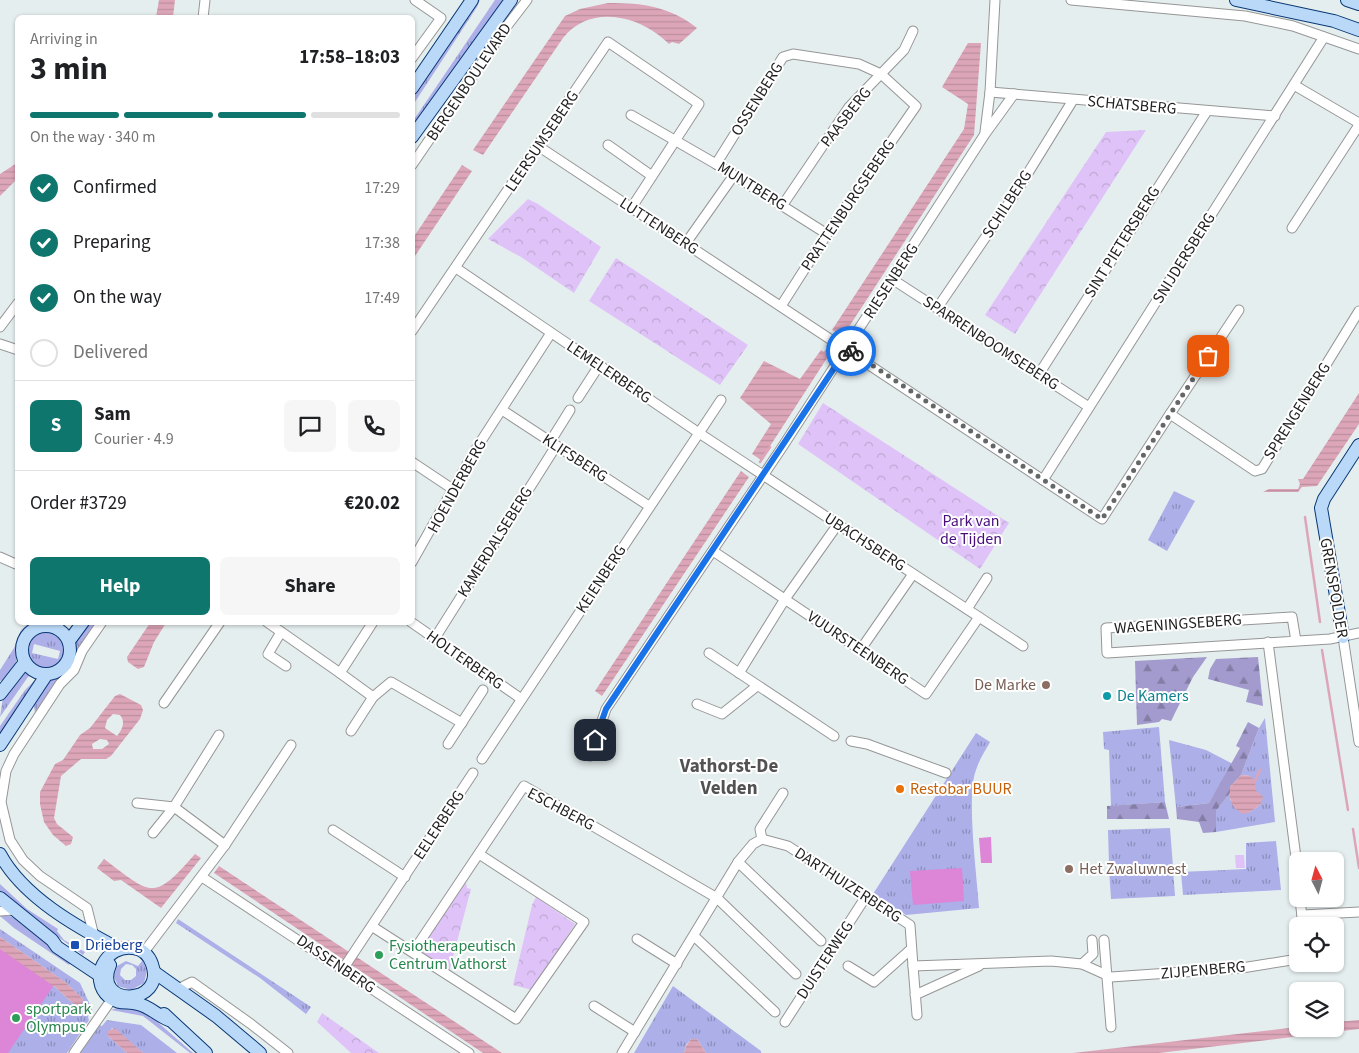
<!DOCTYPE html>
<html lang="en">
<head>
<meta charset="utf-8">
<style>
	:root { --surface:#fff; --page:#f6f6f6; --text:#202124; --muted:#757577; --line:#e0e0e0; --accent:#0f766e }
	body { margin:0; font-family:"Source Sans 3",sans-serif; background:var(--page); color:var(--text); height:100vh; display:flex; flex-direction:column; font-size:19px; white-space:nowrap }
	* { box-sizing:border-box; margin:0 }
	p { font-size:16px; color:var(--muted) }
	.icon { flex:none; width:28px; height:28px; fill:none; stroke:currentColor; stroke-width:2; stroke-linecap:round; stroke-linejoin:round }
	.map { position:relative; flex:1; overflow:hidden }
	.side { position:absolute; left:15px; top:15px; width:400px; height:610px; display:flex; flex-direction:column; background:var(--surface); border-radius:8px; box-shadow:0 1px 4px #0004 }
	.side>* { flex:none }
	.needle { width:32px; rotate:354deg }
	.fabs { position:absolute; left:1289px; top:852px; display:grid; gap:10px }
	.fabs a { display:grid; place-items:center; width:55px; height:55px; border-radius:8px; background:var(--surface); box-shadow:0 1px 4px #0004; font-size:25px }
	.pin { position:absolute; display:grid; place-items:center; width:42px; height:42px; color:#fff; margin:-21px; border-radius:10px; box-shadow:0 2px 8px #0006 }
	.courier { position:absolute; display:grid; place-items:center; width:50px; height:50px; margin:-25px; border:4px solid #1a73e8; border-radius:50%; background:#fff; color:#222; box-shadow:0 1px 6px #0007 }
	.head em { font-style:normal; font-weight:700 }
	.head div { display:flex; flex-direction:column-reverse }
	.head { display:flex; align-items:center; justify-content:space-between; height:85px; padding:0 15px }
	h1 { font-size:32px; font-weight:700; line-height:38px }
	.bar { display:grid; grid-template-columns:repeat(4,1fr); gap:8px 5px; align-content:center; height:60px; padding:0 15px }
	.bar i { height:6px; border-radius:4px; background:var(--line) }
	.bar .selected { background:var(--accent) }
	.bar p { grid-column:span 4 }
	.line { display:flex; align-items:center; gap:12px; padding:0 15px; border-top:1px solid var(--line) }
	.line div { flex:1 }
	.round { display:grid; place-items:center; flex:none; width:52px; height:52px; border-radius:8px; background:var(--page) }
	ol { padding:0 15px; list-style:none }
	li { display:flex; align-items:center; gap:15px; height:55px }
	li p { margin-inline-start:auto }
	li .icon { padding:5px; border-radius:50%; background:var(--accent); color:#fff; stroke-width:4 }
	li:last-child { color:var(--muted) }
	li i { width:28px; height:28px; border:2px solid var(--line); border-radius:50% }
	.primary-button { display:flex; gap:10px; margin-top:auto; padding:10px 15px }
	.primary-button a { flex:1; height:58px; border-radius:8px; background:var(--accent); color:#fff; font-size:20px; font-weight:700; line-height:58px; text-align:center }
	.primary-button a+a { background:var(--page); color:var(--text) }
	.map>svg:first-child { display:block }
	.grass { fill:url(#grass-tufts); fill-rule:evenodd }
	.forest { fill:url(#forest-firs) }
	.park { fill:url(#park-crowns) }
	.pitch { fill:#dd85d7 }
	.water { fill:url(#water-rules); fill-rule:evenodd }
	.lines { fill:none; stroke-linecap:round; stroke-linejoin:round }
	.stream { stroke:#dca6b8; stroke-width:2.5 }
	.street-casing { stroke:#969696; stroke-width:11 }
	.secondary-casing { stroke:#073774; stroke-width:14 }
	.street { stroke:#fff; stroke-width:9 }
	.secondary { stroke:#bad9f8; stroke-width:12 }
	.done { stroke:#646768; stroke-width:5; stroke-dasharray:0 9 }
	.route { stroke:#1a73e8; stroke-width:6 }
	.education-dot { fill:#8d6e63; stroke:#fff; stroke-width:2 }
	.culture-dot { fill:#0f9aa8; stroke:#fff; stroke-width:2 }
	.food-dot { fill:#e8710a; stroke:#fff; stroke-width:2 }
	.transit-dot { fill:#1a4fb4; stroke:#fff; stroke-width:2 }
	.leisure-dot { fill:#2e9e5b; stroke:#fff; stroke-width:2 }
	.labels { text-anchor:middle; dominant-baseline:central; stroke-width:4; stroke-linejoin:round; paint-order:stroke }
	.street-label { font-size:16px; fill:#1f1f1f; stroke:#fff }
	.park-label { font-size:16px; fill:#480e7c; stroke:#fff }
	.education-label { font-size:16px; fill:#785e54; stroke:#fff; text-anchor:end }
	.culture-label { font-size:16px; fill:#0d838f; stroke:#fff; text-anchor:start }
	.food-label { font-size:16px; fill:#c56008; stroke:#fff; text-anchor:start }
	.transit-label { font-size:16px; fill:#164399; stroke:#fff; text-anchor:start }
	.leisure-label { font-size:16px; fill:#27864d; stroke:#fff; text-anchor:start }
	.quarter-label { font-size:19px; font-weight:bold; fill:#525252; stroke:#fff }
</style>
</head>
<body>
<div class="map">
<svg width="1359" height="1053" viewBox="0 0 1359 1053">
	<defs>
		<pattern id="grass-tufts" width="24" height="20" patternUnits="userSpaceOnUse" patternTransform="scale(1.25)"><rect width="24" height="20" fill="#acafe8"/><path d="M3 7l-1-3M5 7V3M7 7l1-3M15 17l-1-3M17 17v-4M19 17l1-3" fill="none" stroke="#8b8ebb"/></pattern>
		<pattern id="forest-firs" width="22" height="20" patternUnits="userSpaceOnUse" patternTransform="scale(1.25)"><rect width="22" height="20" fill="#a39bce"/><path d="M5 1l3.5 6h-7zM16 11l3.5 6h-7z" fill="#847ea7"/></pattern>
		<pattern id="park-crowns" width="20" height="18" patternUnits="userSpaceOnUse" patternTransform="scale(1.25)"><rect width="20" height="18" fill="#dfc3f8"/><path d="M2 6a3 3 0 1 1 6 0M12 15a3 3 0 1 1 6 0" fill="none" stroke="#bfa7d4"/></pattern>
		<pattern id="water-rules" width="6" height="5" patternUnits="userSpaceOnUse" patternTransform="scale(1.25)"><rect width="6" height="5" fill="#dca6b8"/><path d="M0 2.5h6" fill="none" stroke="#bc8e9e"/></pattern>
	</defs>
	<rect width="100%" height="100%" fill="#e5eeef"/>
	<g class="grass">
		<path d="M 475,0 L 480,0 L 477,7 L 413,105 L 413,92 Z"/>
		<path d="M 495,0 L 503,0 L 413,133 L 413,121 Z"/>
		<path d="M 1174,491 L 1195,501 L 1167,551 L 1148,540 Z"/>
		<path d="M 29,623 L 41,623 C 6,634 28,673 0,681 L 0,670 L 14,648 L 21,630 Z"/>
		<path d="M 85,623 L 98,623 L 74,664 L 35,713 L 33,699 L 50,679 L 68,668 L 74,655 L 74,643 Z"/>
		<path d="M 46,632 C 59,634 70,647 62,660 C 43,689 6,641 46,632 ZM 34,644 L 60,651 L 58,659 L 32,653 Z"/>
		<path d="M 24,668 L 30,674 L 0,717 L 3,697 Z"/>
		<path d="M 36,679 L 40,679 L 0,740 L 0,726 L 25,690 Z"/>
		<path d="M 1265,718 L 1275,822 L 1216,832 L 1216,811 L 1230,793 L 1230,800 L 1250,812 L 1261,804 L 1250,776 L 1241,775 L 1259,728 Z"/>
		<path d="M 1159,727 L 1165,802 L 1111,806 L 1109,750 L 1104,749 L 1103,732 Z"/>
		<path d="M 976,733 L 990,742 C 985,751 979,760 976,770 C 966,796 977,876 979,908 L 906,915 L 873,894 Z"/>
		<path d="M 1169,740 L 1206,750 L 1233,764 L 1209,803 L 1176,807 Z"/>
		<path d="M 1170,828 L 1173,867 L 1109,864 L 1108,830 Z"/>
		<path d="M 1276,841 L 1281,890 L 1183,895 L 1181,872 L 1246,869 L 1246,843 Z"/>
		<path d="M 1109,868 L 1173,870 L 1175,896 L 1111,899 Z"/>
		<path d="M 0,884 L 27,909 L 58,929 L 57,931 L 64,940 L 85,952 L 83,955 L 0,895 Z"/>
		<path d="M 0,916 L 10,916 L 18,920 L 72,960 L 69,965 L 14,928 Z"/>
		<path d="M 178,919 L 311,1007 L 306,1014 L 260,978 L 176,923 Z"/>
		<path d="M 0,929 L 80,983 L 92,1009 L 88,1017 L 89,1020 L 67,1053 L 3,1053 L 0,949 L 55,987 L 77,1007 L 83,999 L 65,982 L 0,937 Z"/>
		<path d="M 143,960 L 147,971 L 144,983 L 131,990 L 118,986 L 114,977 L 117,966 L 126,961 L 138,966 ZM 126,964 L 132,965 L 136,969 L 136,976 L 131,980 L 125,980 L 120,975 L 121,969 Z"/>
		<path d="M 673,986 L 761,1051 L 761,1053 L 706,1053 L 697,1039 L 691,1039 L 686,1045 L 684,1053 L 634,1053 Z"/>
		<path d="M 117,1008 L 145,1011 L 193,1053 L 190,1053 L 143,1016 L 111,1010 Z"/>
		<path d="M 107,1020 L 141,1025 L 177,1053 L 143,1053 L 112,1028 L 108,1036 L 127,1053 L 80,1053 L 97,1027 L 99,1025 L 102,1026 Z"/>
	</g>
	<g class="forest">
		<path d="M 1207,657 L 1193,677 L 1171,721 L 1162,719 L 1159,722 L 1137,725 L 1135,661 Z"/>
		<path d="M 1258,657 L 1263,706 L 1246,702 L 1249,690 L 1208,679 L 1210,669 L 1216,659 Z"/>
		<path d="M 1248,722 L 1259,728 L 1241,775 L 1230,787 L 1230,793 L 1216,811 L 1216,832 L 1203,833 L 1199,822 L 1177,819 L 1176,807 L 1209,803 L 1240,748 L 1236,746 Z"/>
		<path d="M 1165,802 L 1169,819 L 1107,819 L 1107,806 Z"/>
	</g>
	<g class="park">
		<path d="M 1146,130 L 1015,334 L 985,315 L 1106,132 Z"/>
		<path d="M 528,199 L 538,204 L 601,247 L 574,293 L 521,257 L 488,239 Z"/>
		<path d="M 616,258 L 748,345 L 720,385 L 589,301 Z"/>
		<path d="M 823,403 L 1009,523 L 980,569 L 798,444 Z"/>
		<path d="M 1235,855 L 1244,855 L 1245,868 L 1236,868 Z"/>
		<path d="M 466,882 L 467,888 L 471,889 L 449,972 L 422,954 L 422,946 Z"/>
		<path d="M 536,897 L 575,924 L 532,990 L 513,985 L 532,905 Z"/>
		<path d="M 322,1013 L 379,1053 L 351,1053 L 317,1022 Z"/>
	</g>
	<g class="pitch">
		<path d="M 991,837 L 992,863 L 981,863 L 979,838 Z"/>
		<path d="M 962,868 L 964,901 L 913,905 L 910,871 Z"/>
		<path d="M 0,944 L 56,982 L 8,1053 L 0,1053 Z"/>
	</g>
	<g class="water">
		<path d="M 159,0 L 175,0 L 173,17 L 156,17 Z"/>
		<path d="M 608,3 C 642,3 669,6 697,28 L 679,44 L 672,42 L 669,44 C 641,16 591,3 563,38 L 483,155 L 473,150 L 565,16 L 580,9 Z"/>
		<path d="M 968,43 L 981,43 L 974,135 L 843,336 L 832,330 L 964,129 L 968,104 L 942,87 Z"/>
		<path d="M 17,163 L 17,179 L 0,196 L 0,174 Z"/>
		<path d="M 462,165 L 472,171 L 413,259 L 413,238 Z"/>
		<path d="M 821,350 L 829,355 L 761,460 L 752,454 L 771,424 L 740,398 L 764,361 L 800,379 Z"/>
		<path d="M 1359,393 L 1359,424 L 1317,486 L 1302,487 L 1298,492 L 1263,492 L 1269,489 L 1298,489 L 1300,484 L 1298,479 L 1303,479 Z"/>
		<path d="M 741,471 L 749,477 L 602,696 L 595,691 Z"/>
		<path d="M 150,623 L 166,623 L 154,642 L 144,667 L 138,669 L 128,662 L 127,657 Z"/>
		<path d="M 120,694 L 141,705 L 143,710 L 140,719 L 111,756 L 106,759 L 81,759 L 61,776 L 54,818 L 57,824 L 73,837 L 71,844 L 66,846 L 53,835 L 44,822 L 40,804 L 40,792 L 55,764 L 63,760 L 80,735 L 90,728 L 115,696 ZM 113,714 L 120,715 C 126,722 122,730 117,736 L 105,728 L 107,720 ZM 100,739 L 107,740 L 109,744 L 102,749 L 93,749 L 92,744 Z"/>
		<path d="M 1241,775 L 1250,776 L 1255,781 L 1255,789 L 1263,797 L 1261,804 L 1250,812 L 1243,814 C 1231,807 1229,801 1230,787 Z"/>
		<path d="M 195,854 L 201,858 L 161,908 L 121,880 L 114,881 L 97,868 L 104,859 C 152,895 153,902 195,854 Z"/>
		<path d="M 219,866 L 502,1053 L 483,1053 L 214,873 Z"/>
		<path d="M 0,937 L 65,982 L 83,999 L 82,1005 L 77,1007 L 55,987 L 0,949 Z"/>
		<path d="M 1359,1020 L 1359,1029 L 1159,1053 L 1073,1053 L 1297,1027 L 1298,1029 L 1335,1029 L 1335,1022 Z"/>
		<path d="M 115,1028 L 143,1053 L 127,1053 L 108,1036 L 108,1031 Z"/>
		<path d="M 691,1039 L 697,1039 L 706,1053 L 684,1053 L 686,1046 Z"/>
	</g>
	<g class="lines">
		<g class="stream">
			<path d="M 823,355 L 827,350"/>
			<path d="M 760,462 L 770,447"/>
			<path d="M 1305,517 L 1320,622"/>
			<path d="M 1322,650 L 1348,810"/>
			<path d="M 1255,781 L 1260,770"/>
			<path d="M 1353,829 L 1359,868"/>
		</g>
		<defs>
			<g id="street">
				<path d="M 1071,0 L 1245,16 L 1293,26 L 1359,49"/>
				<path d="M 203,18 L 205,0"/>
				<path d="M 412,58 L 441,18 L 415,0"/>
				<path d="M 1294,85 L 1359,123"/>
				<path d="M 990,92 L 1275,116"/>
				<path d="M 631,115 L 716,164 L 827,234"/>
				<path d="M 985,132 L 990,92 L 995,0"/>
				<path d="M 608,145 L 652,176"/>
				<path d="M 538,146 L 1102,519 L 1170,414 L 1255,471 L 1262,469 L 1359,311"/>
				<path d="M 716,164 L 783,57 L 793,54 L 859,64 L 881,74 L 916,106 L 827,234 L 781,306"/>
				<path d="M 412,165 L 507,26 L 527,0"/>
				<path d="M 782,206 L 849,107 L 904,50 L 913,31"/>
				<path d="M 1292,228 L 1359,125"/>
				<path d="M 686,243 L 734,175"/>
				<path d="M 456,268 L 699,433 L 1023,646"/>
				<path d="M 892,279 L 1089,407"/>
				<path d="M 938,307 L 1015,194 L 1073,100"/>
				<path d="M 0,327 L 18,303"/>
				<path d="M 412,331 L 608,42 L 699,104 L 632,207"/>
				<path d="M 0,344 L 18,350"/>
				<path d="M 1039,374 L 1207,111"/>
				<path d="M 578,398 L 600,364"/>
				<path d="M 502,410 L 649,506"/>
				<path d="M 1170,414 L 1239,310"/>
				<path d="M 550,442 L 570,410"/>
				<path d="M 412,462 L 454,490"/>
				<path d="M 1043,480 L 1324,37"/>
				<path d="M 713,551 L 926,694 L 979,617"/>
				<path d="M 0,557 L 18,565"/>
				<path d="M 412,562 L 474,452 L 551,333"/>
				<path d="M 967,609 L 987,578"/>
				<path d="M 267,622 L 340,673"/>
				<path d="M 373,622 L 340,673 L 373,697 L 391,682 L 462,723"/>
				<path d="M 411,622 L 520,698"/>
				<path d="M 281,632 L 268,654 L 286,666"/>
				<path d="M 1343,637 L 1359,742"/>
				<path d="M 435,638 L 556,446"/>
				<path d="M 1296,641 L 1292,617 L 1106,628 L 1107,653 L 1330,639 L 1359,633"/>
				<path d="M 1268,642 L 1298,873"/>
				<path d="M 861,649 L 913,574"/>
				<path d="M 709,653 L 834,736"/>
				<path d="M 739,673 L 785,599 L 838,524"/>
				<path d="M 164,703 L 220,622"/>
				<path d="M 697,704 L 722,714 L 757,686"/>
				<path d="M 351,731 L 373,697"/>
				<path d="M 851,741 L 867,744 L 946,773"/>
				<path d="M 448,744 L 483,690"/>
				<path d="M 590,756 L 606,709 L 783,446 L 985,134 L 1014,94"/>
				<path d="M 482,759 L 721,400"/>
				<path d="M 137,803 L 174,807 L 225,845"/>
				<path d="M 333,830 L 405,877"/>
				<path d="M 153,833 L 174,807 L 219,735"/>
				<path d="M 762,839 L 760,829 L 783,793"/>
				<path d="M 738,862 L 821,941"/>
				<path d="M 202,877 L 469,1053"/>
				<path d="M 1300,899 L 1303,926"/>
				<path d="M 0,911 L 13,910"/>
				<path d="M 1302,915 L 1359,912"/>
				<path d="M 373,927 L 516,1019 L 584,922 L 479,854"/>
				<path d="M 94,936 L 87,908 L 40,876 L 23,860 L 10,840 L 1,802 L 6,771 L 14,754 L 60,684 L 74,670 L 82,651 L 102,622"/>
				<path d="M 694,936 L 775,1012"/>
				<path d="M 637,939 L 677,964"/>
				<path d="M 1104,940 L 1111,1027"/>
				<path d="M 144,952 L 225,845 L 291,745"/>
				<path d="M 413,952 L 524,786 L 717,898 L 796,974"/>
				<path d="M 1082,964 L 1111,977 L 1242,968 L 1298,959"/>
				<path d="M 848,966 L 874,982 L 911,949"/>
				<path d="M 913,966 L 917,1015"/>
				<path d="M 343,969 L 473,773"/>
				<path d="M 178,989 L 192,982 L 251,1024 L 288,1053"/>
				<path d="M 915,995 L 979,966"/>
				<path d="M 594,1006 L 635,1032"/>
				<path d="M 785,1022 L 865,898"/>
				<path d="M 74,1053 L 112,999"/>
				<path d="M 622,1053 L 738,862 L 753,844 L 762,839 L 788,846 L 910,925 L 913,966 L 1051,961 L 1082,964 L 1093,954 L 1092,940"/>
			</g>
			<g id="secondary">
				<path d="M 1236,0 L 1334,21 L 1359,30"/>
				<path d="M 1347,0 L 1359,4"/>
				<path d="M 412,88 L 472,0"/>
				<path d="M 412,137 L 511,0"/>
				<circle cx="46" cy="650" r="24"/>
				<path d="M 1343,637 L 1321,508 L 1324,499 L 1359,445"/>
				<path d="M 69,641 L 83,622"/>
				<path d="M 0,694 L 25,662"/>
				<path d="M 0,745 L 47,674"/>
				<path d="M 0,854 C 23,897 77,927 119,949"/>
				<path d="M 0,898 L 52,940 L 57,947 L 99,975"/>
				<path d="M 106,960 L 110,965 C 92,1008 167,1006 152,964 C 149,955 142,949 133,948 C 106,944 88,979 109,997 C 119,1005 128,1001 138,1004 C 149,1006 158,1016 169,1020"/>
				<path d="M 154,972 L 216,1016 L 260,1053"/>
				<path d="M 164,1014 L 206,1053"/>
			</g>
		</defs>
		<use href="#street" class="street-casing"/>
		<use href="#secondary" class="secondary-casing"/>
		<use href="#street" class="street"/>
		<use href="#secondary" class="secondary"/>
	</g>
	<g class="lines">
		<path class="done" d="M 851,351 L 1102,519 L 1208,356"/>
		<path class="route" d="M 595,740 L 606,709 L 847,349 L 851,351"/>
	</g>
	<g class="education-dot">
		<circle cx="1046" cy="685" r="5"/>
		<circle cx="1069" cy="869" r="5"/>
	</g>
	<circle class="culture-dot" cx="1107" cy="696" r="5"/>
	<circle class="food-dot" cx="900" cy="789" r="5"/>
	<rect class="transit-dot" x="70" y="940" width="10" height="10" rx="2.5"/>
	<g class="leisure-dot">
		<circle cx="379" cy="955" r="5"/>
		<circle cx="16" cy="1018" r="5"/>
	</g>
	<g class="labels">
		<g class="street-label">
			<text transform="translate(469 82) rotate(-56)">BERGENBOULEVARD</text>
			<text transform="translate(757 99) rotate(-58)">OSSENBERG</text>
			<text transform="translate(1132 105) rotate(5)">SCHATSBERG</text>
			<text transform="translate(846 117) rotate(-52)">PAASBERG</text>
			<text transform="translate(542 141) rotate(-56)">LEERSUMSEBERG</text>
			<text transform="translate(752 186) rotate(32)">MUNTBERG</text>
			<text transform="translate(1007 204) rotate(-57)">SCHILBERG</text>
			<text transform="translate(848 205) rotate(-56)">PRATTENBURGSEBERG</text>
			<text transform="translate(659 226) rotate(33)">LUTTENBERG</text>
			<text transform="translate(1122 242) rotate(-58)">SINT PIETERSBERG</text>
			<text transform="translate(1184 258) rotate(-58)">SNIJDERSBERG</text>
			<text transform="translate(891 281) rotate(-57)">RIESENBERG</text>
			<text transform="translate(991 343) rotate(33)">SPARRENBOOMSEBERG</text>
			<text transform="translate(609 372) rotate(34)">LEMELERBERG</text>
			<text transform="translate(1297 411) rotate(-58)">SPRENGENBERG</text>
			<text transform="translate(575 458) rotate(33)">KLIFSBERG</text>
			<text transform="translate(457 486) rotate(-61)">HOENDERBERG</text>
			<text transform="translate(495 542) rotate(-58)">KAMERDALSEBERG</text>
			<text transform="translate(865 542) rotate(33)">UBACHSBERG</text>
			<text transform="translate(601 579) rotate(-57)">KEIENBERG</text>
			<text transform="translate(1334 588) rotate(80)">GRENSPOLDER</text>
			<text transform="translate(1178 624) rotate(-4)">WAGENINGSEBERG</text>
			<text transform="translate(858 648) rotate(34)">VUURSTEENBERG</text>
			<text transform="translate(465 660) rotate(35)">HOLTERBERG</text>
			<text transform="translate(561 809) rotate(28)">ESCHBERG</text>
			<text transform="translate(439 825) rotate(-57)">EELERBERG</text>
			<text transform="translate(848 885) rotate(33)">DARTHUIZERBERG</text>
			<text transform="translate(825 960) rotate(-57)">DUISTERWEG</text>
			<text transform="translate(336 964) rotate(34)">DASSENBERG</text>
			<text transform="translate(1203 970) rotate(-5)">ZIJPENBERG</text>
		</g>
		<g class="park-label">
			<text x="971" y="521">Park van<tspan x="971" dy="18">de Tijden</tspan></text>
		</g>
		<g class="education-label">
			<text x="1036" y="685">De Marke</text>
			<text x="1079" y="869" text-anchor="start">Het Zwaluwnest</text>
		</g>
		<g class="culture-label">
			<text x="1117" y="696">De Kamers</text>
		</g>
		<g class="food-label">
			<text x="910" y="789">Restobar BUUR</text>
		</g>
		<g class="transit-label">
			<text x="85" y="945">Drieberg</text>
		</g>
		<g class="leisure-label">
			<text x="389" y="946">Fysiotherapeutisch<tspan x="389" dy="18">Centrum Vathorst</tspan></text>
			<text x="26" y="1009">sportpark<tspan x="26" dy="18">Olympus</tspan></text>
		</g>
		<g class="quarter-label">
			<text x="729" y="766">Vathorst-De<tspan x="729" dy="22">Velden</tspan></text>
		</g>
	</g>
</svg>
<div class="fabs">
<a><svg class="needle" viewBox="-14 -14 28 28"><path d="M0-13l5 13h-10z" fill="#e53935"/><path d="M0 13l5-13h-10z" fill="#757577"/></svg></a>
<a><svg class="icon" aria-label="locate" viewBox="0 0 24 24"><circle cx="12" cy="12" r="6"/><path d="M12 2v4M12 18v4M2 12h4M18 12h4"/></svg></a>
<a><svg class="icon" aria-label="layers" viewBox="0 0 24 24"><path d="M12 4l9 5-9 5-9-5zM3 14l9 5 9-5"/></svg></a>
</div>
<div class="pin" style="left:1208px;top:356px;background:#ea580c"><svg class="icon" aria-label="bag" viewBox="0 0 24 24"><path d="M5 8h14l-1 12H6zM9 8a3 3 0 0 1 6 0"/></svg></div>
<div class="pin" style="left:595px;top:740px;background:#1f2937"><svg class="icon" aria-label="home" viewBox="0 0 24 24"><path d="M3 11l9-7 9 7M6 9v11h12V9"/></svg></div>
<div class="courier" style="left:851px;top:351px"><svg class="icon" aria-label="bike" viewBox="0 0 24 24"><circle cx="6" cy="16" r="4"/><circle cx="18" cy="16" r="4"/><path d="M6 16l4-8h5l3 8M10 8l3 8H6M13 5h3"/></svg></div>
<section class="side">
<div class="head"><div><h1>3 min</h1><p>Arriving in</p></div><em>17:58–18:03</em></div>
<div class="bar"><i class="selected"></i><i class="selected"></i><i class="selected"></i><i></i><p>On the way · 340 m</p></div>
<ol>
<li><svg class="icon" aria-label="check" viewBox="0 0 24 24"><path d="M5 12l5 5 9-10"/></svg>Confirmed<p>17:29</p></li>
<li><svg class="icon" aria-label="check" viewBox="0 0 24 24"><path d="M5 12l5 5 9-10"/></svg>Preparing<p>17:38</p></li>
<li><svg class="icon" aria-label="check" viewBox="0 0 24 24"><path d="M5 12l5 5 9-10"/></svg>On the way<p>17:49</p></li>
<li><i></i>Delivered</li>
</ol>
<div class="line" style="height:90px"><b class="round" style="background:var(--accent);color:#fff">S</b><div><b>Sam</b><p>Courier · 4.9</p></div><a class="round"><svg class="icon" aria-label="chat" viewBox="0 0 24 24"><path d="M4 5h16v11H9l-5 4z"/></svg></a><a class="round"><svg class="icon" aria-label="phone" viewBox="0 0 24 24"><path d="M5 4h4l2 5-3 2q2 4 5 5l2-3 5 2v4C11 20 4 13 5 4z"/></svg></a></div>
<div class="line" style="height:65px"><div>Order #3729</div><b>€20.02</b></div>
<div class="primary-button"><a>Help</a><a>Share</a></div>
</section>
</div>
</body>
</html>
